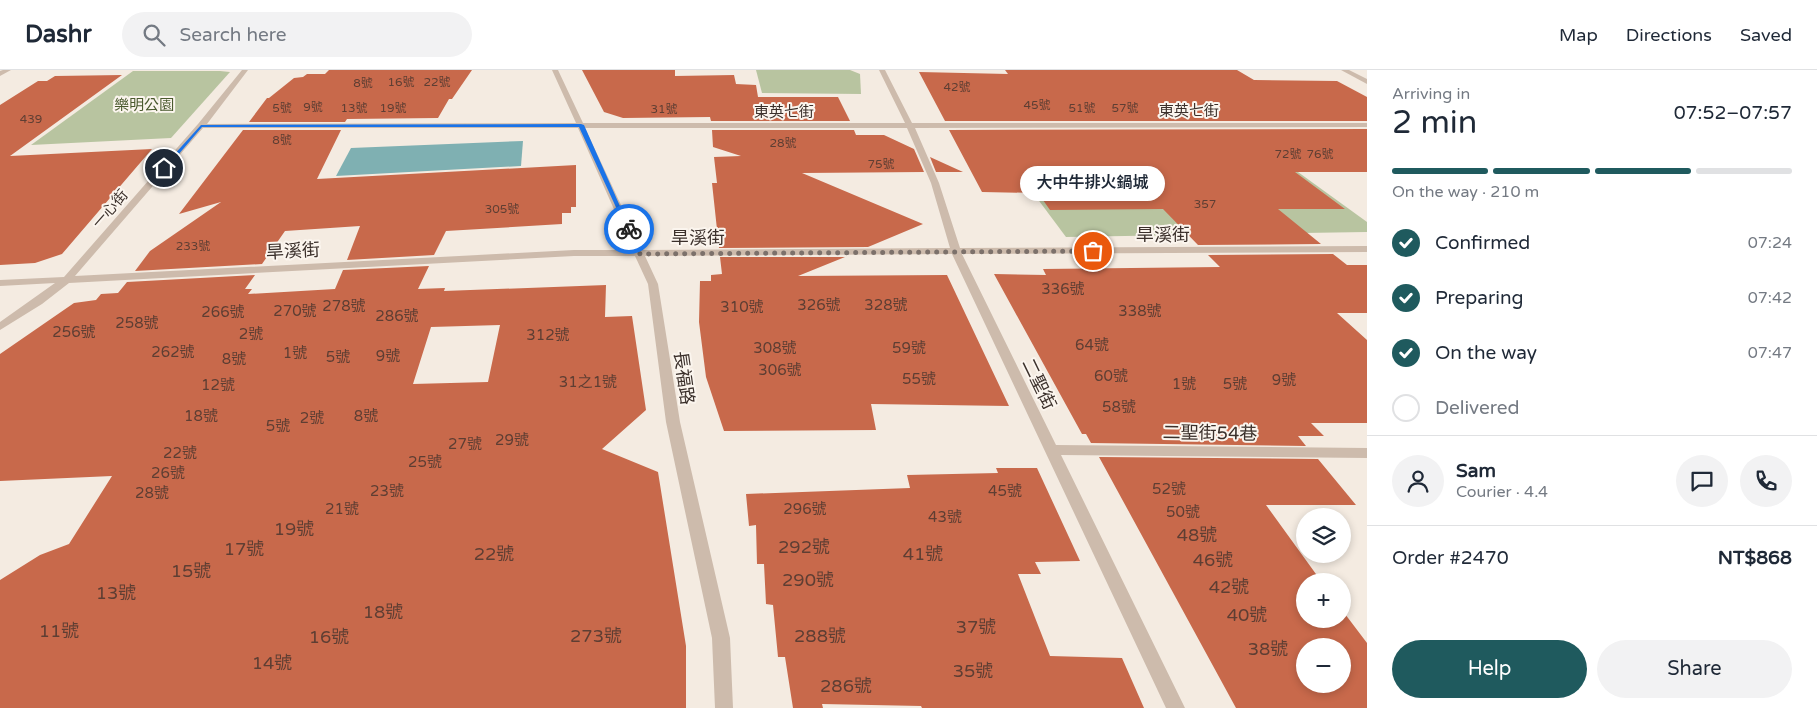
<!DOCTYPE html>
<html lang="en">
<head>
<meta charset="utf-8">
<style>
	:root { --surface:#fff; --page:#f2f2f3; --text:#1f2937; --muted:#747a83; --line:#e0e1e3; --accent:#1f5a5e }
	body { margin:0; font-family:"Varela Round","Noto Sans TC",sans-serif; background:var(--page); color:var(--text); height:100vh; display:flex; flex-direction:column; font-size:19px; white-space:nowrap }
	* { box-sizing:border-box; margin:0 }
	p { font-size:16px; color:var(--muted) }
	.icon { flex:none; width:28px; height:28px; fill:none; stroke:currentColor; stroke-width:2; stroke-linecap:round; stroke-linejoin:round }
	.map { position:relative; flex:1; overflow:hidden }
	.details { display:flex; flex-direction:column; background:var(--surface); width:450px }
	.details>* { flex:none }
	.buttons { position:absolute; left:1296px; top:438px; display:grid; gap:10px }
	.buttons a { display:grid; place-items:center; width:55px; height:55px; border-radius:50%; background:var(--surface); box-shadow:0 2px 8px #0003; font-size:25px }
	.pin { position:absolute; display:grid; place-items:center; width:42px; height:42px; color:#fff; margin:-21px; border:2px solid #fff; border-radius:50%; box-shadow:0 1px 5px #0007 }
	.courier { position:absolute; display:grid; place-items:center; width:50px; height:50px; margin:-25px; border:4px solid #1a73e8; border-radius:50%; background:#fff; color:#222; box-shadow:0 1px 6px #0007 }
	.bubble { position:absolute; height:35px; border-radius:18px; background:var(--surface); box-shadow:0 2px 8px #0003; font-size:16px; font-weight:600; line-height:35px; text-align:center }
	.head em { font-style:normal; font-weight:600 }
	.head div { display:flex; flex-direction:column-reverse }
	.head { display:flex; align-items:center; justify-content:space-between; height:85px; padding:0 25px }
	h1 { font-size:32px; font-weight:600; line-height:38px }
	.bar { display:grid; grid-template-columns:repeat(4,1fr); gap:8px 5px; align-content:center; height:60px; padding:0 25px }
	.bar i { height:6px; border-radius:4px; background:var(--line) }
	.bar .selected { background:var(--accent) }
	.bar p { grid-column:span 4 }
	.line { display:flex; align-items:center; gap:12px; padding:0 25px; border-top:1px solid var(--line) }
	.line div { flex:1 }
	.round { display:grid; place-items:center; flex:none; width:52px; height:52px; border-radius:26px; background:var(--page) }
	ol { padding:0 25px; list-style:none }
	li { display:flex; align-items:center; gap:15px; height:55px }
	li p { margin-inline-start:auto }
	li .icon { padding:5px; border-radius:50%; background:var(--accent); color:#fff; stroke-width:4 }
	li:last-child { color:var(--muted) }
	li i { width:28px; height:28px; border:2px solid var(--line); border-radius:50% }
	.primary-button { display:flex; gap:10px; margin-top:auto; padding:10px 25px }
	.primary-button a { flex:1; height:58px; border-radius:30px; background:var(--accent); color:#fff; font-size:20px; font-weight:600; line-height:58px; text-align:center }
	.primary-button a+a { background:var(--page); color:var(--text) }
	header { display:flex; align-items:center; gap:30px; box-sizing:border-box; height:70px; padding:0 25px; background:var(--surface); border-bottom:1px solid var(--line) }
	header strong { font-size:24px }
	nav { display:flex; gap:28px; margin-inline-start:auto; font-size:18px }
	.search { width:350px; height:45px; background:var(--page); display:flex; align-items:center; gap:12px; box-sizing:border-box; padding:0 18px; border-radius:28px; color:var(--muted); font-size:19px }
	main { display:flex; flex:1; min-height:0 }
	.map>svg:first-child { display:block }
	.green { fill:#b8c4a0 }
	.water { fill:#7fb0b2 }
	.building { fill:#c8694b; fill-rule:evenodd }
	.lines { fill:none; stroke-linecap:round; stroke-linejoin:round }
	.minor { fill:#cdbbac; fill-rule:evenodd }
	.route { fill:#1a73e8 }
	.done { stroke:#7c716b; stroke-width:5; stroke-dasharray:0 9 }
	.labels { text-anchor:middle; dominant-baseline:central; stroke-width:4; stroke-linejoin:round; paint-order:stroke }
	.far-number-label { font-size:12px; fill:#5e3e33 }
	.far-park-label { font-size:15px; fill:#4a5a2e; stroke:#fbf5ee }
	.far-street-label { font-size:15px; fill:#3b302b; stroke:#fbf5ee }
	.number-label { font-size:15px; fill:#5e3e33 }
	.street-label { font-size:18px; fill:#3b302b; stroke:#fbf5ee }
	.near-number-label { font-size:18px; fill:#5e3e33 }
</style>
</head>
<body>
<header>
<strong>Dashr</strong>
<div class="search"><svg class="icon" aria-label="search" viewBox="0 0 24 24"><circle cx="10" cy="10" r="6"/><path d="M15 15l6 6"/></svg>Search here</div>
<nav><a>Map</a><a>Directions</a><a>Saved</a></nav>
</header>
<main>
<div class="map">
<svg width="1367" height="638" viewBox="0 0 1367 638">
	<rect width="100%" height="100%" fill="#f4ebe1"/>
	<g class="green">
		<path d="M 756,0 L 850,0 L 860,4 L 861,24 L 762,23 Z"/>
		<path d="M 133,1 L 220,1 L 230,2 L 171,68 L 31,75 Z"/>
		<path d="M 990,65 L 1247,65 L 1367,152 L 1367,162 L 1066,167 Z"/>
	</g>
	<path class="water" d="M 523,71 L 521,96 L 336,106 L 351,78 Z"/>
	<g class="building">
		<path d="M 329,0 L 472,0 L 452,29 L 449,29 L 438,48 L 347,49 L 345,52 L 249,52 L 267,28 L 269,28 L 294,8 L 303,7 L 307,4 L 325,4 Z"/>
		<path d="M 582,0 L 675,0 L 675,6 L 734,5 L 736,14 L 756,15 L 758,27 L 838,27 L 850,51 L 711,51 L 710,47 L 623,48 L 604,42 Z"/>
		<path d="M 1005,0 L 1237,0 L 1254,10 L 1337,11 L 1367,27 L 1367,51 L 945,51 L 919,2 L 1008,4 Z"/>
		<path d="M 122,5 L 10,86 L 152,79 L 62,184 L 35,193 L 0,195 L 0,35 L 38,11 L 47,11 L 55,6 Z"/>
		<path d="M 1367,59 L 1367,102 L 1295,102 L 1345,139 L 1278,139 L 1321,174 L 1198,175 L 1163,139 L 1050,140 L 1038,123 L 982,122 L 949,60 Z"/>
		<path d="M 243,60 L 341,60 L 317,109 L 576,95 L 576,137 L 571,137 L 571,143 L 562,143 L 562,154 L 446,161 L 434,185 L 347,190 L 360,156 L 285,161 L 262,194 L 135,201 L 150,181 L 221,132 L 179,144 Z"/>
		<path d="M 712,60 L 854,60 L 856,65 L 884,65 L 914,79 L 924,102 L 802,103 L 923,154 L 868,177 L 719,178 L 712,113 L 717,113 L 714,87 L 741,86 L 713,77 Z"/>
		<path d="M 930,87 L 963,102 L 936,102 Z"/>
		<path d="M 1333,184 L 1347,195 L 1367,195 L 1367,243 L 1337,243 L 1367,270 L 1367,353 L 1311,353 L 1324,366 L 1298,366 L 1306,376 L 1091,373 L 1086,364 L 1082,364 L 994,204 L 1046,205 L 1043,199 L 1220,197 L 1208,185 Z"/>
		<path d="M 720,187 L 845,187 L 798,206 L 947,205 L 1009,336 L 871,334 L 876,360 L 724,361 L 706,307 L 699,252 L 700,211 L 711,211 L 711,205 L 722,204 Z"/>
		<path d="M 429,196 L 418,219 L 445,218 L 444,221 L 606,215 L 605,247 L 632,246 L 646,340 L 602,379 L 658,402 L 686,576 L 686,638 L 0,638 L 0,510 L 40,485 L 69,474 L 112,406 L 0,411 L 0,284 L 74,233 L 96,230 L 101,224 L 118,223 L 127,212 L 255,205 L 245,219 L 252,219 L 248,224 L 335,219 L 343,200 ZM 500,255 L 488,312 L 413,314 L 431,257 Z"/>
		<path d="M 1099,387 L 1318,389 L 1356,435 L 1266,435 L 1321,511 L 1305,511 L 1305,549 L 1342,549 L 1342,540 L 1367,573 L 1367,638 L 1236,638 ZM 1305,576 L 1342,576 L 1342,614 L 1305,614 Z"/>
		<path d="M 996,398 L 1037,398 L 1080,491 L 1035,492 L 1041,504 L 1018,504 L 1050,586 L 1122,588 L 1144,638 L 922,638 L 921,636 L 822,634 L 823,638 L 793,638 L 785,587 L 778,587 L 773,535 L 766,534 L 764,494 L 757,494 L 756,455 L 749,456 L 746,424 L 910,418 L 907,405 L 998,403 Z"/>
	</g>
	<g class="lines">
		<g class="minor">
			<path d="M 3,0 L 11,0 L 0,6 L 0,1 Z"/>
			<path d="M 242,0 L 248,0 L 207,54 L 576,53 L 552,0 L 558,0 L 583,53 L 905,53 L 879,0 L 885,0 L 912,53 L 1367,53 L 1367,57 L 915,58 L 939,113 L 960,178 L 1367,176 L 1367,182 L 962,184 L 1056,375 L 1367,378 L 1367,388 L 1061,385 L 1185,638 L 1166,638 L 952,184 L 645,186 L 658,214 L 680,352 L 730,568 L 733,638 L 715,638 L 712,568 L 666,352 L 648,214 L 635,186 L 574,186 L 69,213 L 42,234 L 0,260 L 0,252 L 55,213 L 0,216 L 0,210 L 64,207 L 198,54 ZM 203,58 L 578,58 L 632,180 L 574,180 L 75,206 ZM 585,58 L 907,58 L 931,113 L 950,178 L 642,180 Z"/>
			<path d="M 1341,0 L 1349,0 L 1367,9 L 1367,14 Z"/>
		</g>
	</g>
	<path class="route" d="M 581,54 L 584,55 L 631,161 L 626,159 L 579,57 L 202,57 L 166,99 L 162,98 L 201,55 Z"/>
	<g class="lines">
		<path class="done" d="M 629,159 L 640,184 L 1093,181"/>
	</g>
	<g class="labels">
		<g class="far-number-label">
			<text x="401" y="12">16號</text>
			<text x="437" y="12">22號</text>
			<text x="363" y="13">8號</text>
			<text x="957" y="17">42號</text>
			<text x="1037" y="35">45號</text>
			<text x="313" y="37">9號</text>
			<text x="282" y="38">5號</text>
			<text x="354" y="38">13號</text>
			<text x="393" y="38">19號</text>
			<text x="1082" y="38">51號</text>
			<text x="1125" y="38">57號</text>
			<text x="664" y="39">31號</text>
			<text x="31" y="49">439</text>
			<text x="282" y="70">8號</text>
			<text x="783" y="73">28號</text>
			<text x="1288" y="84">72號</text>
			<text x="1320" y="84">76號</text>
			<text x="881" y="94">75號</text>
			<text x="1205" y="134">357</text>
			<text x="502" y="139">305號</text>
			<text x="193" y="176">233號</text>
		</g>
		<g class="far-park-label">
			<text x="144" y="35">樂明公園</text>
		</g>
		<g class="far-street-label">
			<text x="1189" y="41">東英七街</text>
			<text x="784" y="42">東英七街</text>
			<text transform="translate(110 139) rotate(-49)">一心街</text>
		</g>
		<g class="number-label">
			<text x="1063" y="219">336號</text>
			<text x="819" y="235">326號</text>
			<text x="886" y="235">328號</text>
			<text x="344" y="236">278號</text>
			<text x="742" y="237">310號</text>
			<text x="295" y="241">270號</text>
			<text x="1140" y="241">338號</text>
			<text x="223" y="242">266號</text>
			<text x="397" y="246">286號</text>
			<text x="137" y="253">258號</text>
			<text x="74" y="262">256號</text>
			<text x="251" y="264">2號</text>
			<text x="548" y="265">312號</text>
			<text x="1092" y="275">64號</text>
			<text x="775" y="278">308號</text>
			<text x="909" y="278">59號</text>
			<text x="173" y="282">262號</text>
			<text x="295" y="283">1號</text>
			<text x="388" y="286">9號</text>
			<text x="338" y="287">5號</text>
			<text x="234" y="289">8號</text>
			<text x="780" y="300">306號</text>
			<text x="1111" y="306">60號</text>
			<text x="919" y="309">55號</text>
			<text x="1284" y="310">9號</text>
			<text x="588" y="312">31之1號</text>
			<text x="1184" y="314">1號</text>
			<text x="1235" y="314">5號</text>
			<text x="218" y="315">12號</text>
			<text x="1119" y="337">58號</text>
			<text x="201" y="346">18號</text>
			<text x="366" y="346">8號</text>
			<text x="312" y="348">2號</text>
			<text x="278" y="356">5號</text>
			<text x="512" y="370">29號</text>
			<text x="465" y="374">27號</text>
			<text x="180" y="383">22號</text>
			<text x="425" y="392">25號</text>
			<text x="168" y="403">26號</text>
			<text x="1169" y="419">52號</text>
			<text x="387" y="421">23號</text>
			<text x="1005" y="421">45號</text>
			<text x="152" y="423">28號</text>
			<text x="342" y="439">21號</text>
			<text x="805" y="439">296號</text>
			<text x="1183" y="442">50號</text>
			<text x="945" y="447">43號</text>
		</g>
		<g class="street-label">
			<text x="1163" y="165">旱溪街</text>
			<text x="698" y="168">旱溪街</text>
			<text transform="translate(293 181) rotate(-3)">旱溪街</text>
			<text transform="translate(684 308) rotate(82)">長福路</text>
			<text transform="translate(1039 314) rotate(64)">二聖街</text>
			<text transform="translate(1210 363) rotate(1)">二聖街54巷</text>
		</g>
		<g class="near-number-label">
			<text x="294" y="459">19號</text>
			<text x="1197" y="465">48號</text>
			<text x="804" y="477">292號</text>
			<text x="244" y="479">17號</text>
			<text x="494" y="484">22號</text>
			<text x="923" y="484">41號</text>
			<text x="1213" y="490">46號</text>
			<text x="191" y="501">15號</text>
			<text x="808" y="510">290號</text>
			<text x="1229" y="517">42號</text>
			<text x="116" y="523">13號</text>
			<text x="383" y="542">18號</text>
			<text x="1247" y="545">40號</text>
			<text x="976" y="557">37號</text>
			<text x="59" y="561">11號</text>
			<text x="596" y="566">273號</text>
			<text x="820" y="566">288號</text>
			<text x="329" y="567">16號</text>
			<text x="1268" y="579">38號</text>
			<text x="272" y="593">14號</text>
			<text x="973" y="601">35號</text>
			<text x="846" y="616">286號</text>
		</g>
	</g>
</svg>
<div class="buttons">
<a><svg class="icon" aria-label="layers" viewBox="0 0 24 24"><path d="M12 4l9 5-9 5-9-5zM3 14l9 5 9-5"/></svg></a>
<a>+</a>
<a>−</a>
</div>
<div class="pin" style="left:1093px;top:181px;background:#ea580c"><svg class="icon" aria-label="bag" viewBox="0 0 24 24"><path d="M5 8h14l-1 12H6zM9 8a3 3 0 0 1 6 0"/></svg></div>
<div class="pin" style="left:164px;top:98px;background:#1f2937"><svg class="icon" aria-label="home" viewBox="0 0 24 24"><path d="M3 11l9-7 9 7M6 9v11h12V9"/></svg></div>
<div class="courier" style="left:629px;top:159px"><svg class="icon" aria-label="bike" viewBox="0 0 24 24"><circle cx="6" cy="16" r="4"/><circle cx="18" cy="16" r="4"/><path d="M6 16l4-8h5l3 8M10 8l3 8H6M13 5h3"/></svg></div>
<div class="bubble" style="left:1020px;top:96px;width:145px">大中牛排火鍋城</div>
</div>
<section class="details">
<div class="head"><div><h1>2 min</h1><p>Arriving in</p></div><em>07:52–07:57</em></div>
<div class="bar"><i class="selected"></i><i class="selected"></i><i class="selected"></i><i></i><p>On the way · 210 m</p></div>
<ol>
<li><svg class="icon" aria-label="check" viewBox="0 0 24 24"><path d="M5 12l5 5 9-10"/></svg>Confirmed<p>07:24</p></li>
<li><svg class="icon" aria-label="check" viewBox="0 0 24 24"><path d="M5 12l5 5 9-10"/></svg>Preparing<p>07:42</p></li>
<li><svg class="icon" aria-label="check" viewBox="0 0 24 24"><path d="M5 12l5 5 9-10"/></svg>On the way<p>07:47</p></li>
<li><i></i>Delivered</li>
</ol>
<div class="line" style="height:90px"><a class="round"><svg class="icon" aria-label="person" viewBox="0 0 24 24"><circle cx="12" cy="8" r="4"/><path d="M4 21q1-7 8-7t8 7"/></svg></a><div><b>Sam</b><p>Courier · 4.4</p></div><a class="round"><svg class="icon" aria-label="chat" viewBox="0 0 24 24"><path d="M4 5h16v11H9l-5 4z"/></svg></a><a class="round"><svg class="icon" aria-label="phone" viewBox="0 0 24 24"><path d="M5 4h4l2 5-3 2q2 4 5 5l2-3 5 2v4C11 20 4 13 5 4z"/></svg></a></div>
<div class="line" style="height:65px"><div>Order #2470</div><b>NT$868</b></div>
<div class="primary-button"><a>Help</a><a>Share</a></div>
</section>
</main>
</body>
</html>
